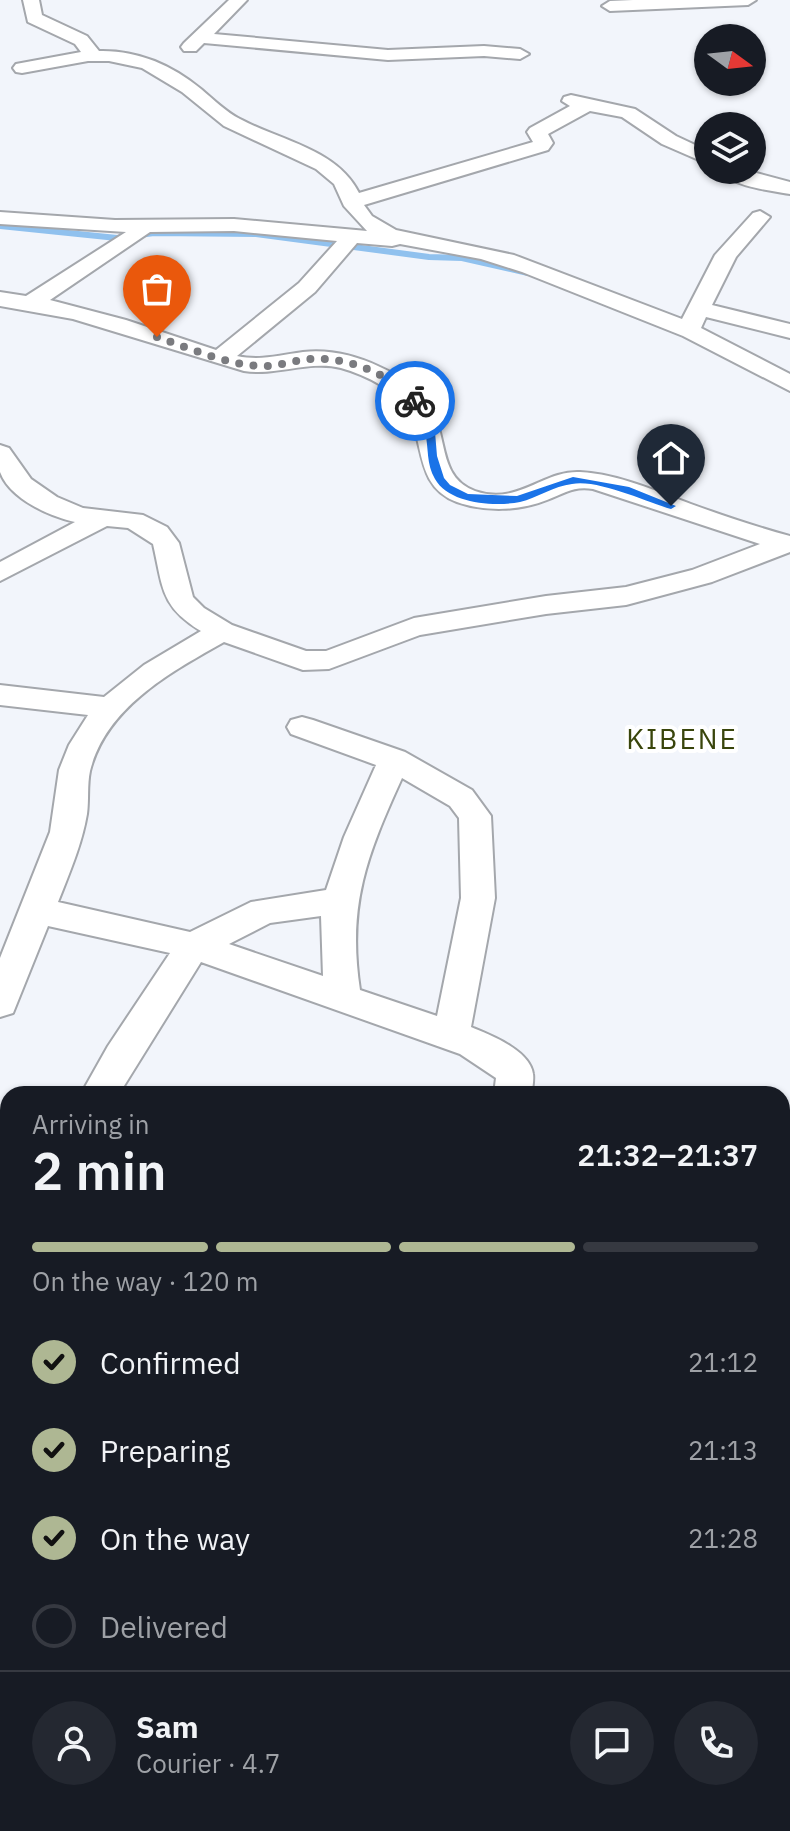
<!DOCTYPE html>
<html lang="en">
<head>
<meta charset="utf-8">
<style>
	:root { --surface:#171b24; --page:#242831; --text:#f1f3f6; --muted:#9ea1a6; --line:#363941; --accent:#aeb793 }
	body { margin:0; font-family:"IBM Plex Sans",sans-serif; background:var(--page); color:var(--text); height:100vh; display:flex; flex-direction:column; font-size:30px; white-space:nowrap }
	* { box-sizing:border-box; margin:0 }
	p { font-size:26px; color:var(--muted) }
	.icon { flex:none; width:44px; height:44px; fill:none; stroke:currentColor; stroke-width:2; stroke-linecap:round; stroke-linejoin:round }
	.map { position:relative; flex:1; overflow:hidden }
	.panel { position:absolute; left:0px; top:1086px; width:790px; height:746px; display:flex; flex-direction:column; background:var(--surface); border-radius:24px 24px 0 0; box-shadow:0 2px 6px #0004 }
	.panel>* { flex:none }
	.needle { width:52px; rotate:105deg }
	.fabs { position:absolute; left:694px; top:24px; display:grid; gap:16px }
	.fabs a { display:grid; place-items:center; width:72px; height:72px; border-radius:50%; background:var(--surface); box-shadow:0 2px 6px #0004; font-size:40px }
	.pin { position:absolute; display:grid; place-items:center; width:68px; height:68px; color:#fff; margin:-82px -34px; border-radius:50% 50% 50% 0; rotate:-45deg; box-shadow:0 0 8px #0007 }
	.pin .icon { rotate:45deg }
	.courier { position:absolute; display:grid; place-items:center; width:80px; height:80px; margin:-40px; border:6px solid #1a73e8; border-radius:50%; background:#fff; color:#222; box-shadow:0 2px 10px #0007 }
	.headline em { font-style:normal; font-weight:600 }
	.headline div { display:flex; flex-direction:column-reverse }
	.headline { display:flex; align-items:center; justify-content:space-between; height:136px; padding:0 32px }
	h1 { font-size:52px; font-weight:600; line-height:60px }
	.bar { display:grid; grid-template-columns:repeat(4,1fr); gap:12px 8px; align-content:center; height:96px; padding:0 32px }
	.bar i { height:10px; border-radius:6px; background:var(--line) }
	.bar .active { background:var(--accent) }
	.bar p { grid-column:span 4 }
	.line { display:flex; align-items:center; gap:20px; padding:0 32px; border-top:2px solid var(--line) }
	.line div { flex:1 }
	.round { display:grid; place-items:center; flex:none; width:84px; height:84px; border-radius:42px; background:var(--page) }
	ol { padding:0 32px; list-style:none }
	li { display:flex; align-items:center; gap:24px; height:88px }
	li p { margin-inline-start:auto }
	li .icon { padding:8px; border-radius:50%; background:var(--accent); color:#111; stroke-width:4 }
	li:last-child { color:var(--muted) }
	li i { width:44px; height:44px; border:4px solid var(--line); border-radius:50% }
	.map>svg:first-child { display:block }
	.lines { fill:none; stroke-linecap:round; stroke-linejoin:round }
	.stream { stroke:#90c1ee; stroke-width:6 }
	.street-casing { stroke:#a4a7ac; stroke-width:4 }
	.street { fill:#fff; fill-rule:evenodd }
	.route { fill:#1a73e8 }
	.done { stroke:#7a7b7f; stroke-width:8; stroke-dasharray:0 14.4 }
	.labels { text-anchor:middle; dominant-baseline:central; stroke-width:8; stroke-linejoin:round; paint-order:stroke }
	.quarter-label { font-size:28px; letter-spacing:2px; fill:#39450b; stroke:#fff }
</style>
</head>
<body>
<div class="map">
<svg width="790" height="1831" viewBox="0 0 790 1831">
	<rect width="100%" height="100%" fill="#f2f5fb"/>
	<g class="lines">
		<path class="stream" d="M 0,226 L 117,238 L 154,233 L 256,234 L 429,257 L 462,258 L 528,273"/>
		<defs>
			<g id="street">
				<path d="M 23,0 L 39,0 L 42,15 L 87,36 L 99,51 C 137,50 172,65 201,89 C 214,100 226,112 240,119 C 281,141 337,149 359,193 L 533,142 L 527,132 L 530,128 L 570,106 L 562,101 L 564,97 L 571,95 L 635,109 L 676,136 L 708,151 L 708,164 L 662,144 L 622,117 L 590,111 L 548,134 L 553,143 L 548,150 L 364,205 L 372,216 L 396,230 L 514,255 L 682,319 L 715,255 L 753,213 L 760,211 L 770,217 L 736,257 L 712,305 L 790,324 L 790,338 L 706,317 L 701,328 L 790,374 L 790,391 L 683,336 L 522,272 L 481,259 L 400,244 L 392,246 L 357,243 L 315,292 L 237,356 C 261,361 280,355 303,352 C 330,349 357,356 380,367 C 403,377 423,391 434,414 C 447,442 440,478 475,491 C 518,506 543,470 580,472 C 618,474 656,491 691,504 C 724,516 757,527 790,536 L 790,552 L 712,582 L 626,605 L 546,614 L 420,635 L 329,669 L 303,670 L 224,642 C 171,672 106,707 90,771 C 87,785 89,800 87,814 C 82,844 69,874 58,902 L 190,932 L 251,902 L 326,890 L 344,837 L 376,765 L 291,734 L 287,727 L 291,720 L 302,717 L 313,720 L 405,752 L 472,790 L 491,816 L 495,898 L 471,1027 C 490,1035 530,1050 533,1074 C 534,1080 532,1088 532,1094 L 494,1094 L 496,1078 L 460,1054 L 201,962 L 119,1094 L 81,1094 L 108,1046 L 170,953 L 48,926 L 13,1013 L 0,1017 L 0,958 L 50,832 L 59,770 L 69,745 L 88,715 L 0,705 L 0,685 L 104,697 L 144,665 L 201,631 C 160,606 163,587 153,544 L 128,528 L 107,526 L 0,581 L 0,562 L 75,522 C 49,516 10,499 0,472 C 0,465 0,453 0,445 L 9,448 L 31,479 L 57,497 L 83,508 L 143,515 L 167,527 L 179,543 L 193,597 L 204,608 L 232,625 L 306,651 L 326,651 L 414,618 L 546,596 L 626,587 L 692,570 L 760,544 L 593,489 C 573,486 565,493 547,500 C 520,511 485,512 457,502 C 417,487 424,448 410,415 C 399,391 366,375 341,368 C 309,360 277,376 244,371 L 73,319 L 0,306 L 0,292 L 26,296 L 126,232 L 0,224 L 0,212 L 115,220 L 234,219 L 367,231 L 344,206 L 334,184 L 316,169 L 224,126 L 182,92 L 142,68 L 109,61 L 88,61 L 22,73 L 16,72 L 13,68 L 16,64 L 81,52 L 75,44 L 28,22 ZM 234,231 L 337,241 L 299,283 L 216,350 L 126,320 L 50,300 L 150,232 ZM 402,778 L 450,806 L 459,818 L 461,898 L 437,1016 L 360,990 C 347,905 367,855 402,778 ZM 321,916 L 323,976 L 229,944 L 270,923 Z"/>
				<path d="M 229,0 L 247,0 L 214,34 L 388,50 L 484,46 L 520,49 L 529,54 L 520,59 L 484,56 L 388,60 L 204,43 L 196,51 L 184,51 L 181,47 L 184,43 Z"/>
				<path d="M 633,0 L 756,0 L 748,5 L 610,11 L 602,6 L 610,1 Z"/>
				<path d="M 718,170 L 745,170 L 790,182 L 790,194 C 767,190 734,187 718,170 Z"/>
				<path d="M 790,1159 L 790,1241 L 782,1244 L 782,1162 Z"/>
				<path d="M 0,1192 L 8,1195 L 8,1229 L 0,1227 Z"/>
				<path d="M 790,1277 L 790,1321 L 782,1324 L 782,1280 Z"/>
				<path d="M 782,1419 L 790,1423 L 790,1471 L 782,1467 Z"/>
				<path d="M 8,1509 L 8,1570 L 0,1573 L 0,1512 Z"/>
				<path d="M 307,1824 L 359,1824 L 357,1831 L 305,1831 Z"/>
			</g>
		</defs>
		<use href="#street" class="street-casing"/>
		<use href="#street" class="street"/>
	</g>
	<path class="route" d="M 412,399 L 420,401 L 435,432 L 437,456 L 444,478 L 450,485 L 468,494 L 517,496 L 573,477 L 629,487 L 676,506 L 671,509 C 646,502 598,479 572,484 C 554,486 537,498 520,502 C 495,507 449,504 435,479 C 426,464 429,448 425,432 C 422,421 412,410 412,399 Z"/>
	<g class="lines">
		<path class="done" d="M 157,337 C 190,348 224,364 259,366 C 274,367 288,362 302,360 C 342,354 388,372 415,401"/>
	</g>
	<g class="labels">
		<g class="quarter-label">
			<text x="682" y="738">KIBENE</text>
		</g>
	</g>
</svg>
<div class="fabs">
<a><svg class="needle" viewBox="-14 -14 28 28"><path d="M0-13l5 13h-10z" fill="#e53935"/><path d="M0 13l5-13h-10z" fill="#9ea1a6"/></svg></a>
<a><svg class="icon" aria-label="layers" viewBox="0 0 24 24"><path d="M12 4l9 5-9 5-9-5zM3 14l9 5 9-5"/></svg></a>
</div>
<div class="pin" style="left:157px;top:337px;background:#ea580c"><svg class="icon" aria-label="bag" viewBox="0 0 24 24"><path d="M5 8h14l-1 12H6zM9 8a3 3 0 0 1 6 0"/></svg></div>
<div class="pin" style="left:671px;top:506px;background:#1f2937"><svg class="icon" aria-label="home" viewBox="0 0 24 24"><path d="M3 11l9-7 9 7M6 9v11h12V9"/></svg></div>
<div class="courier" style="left:415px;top:401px"><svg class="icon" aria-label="bike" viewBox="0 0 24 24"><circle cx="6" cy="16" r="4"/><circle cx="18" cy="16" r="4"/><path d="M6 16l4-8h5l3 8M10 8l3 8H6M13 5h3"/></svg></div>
<section class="panel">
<div class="headline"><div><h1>2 min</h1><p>Arriving in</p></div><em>21:32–21:37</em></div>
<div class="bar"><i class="active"></i><i class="active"></i><i class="active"></i><i></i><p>On the way · 120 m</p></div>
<ol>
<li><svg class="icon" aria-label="check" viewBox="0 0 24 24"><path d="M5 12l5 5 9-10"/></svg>Confirmed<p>21:12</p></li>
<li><svg class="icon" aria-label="check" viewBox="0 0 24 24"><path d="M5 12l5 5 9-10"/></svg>Preparing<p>21:13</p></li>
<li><svg class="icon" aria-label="check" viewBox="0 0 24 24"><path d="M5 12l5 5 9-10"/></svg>On the way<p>21:28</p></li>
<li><i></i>Delivered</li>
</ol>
<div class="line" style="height:144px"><a class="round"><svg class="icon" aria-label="person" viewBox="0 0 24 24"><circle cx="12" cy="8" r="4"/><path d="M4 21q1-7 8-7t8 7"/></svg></a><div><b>Sam</b><p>Courier · 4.7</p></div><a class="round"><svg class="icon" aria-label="chat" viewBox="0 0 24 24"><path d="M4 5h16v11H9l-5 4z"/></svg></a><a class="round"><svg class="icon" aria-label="phone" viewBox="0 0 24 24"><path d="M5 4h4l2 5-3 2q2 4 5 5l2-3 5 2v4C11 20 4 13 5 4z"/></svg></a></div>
</section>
</div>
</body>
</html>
